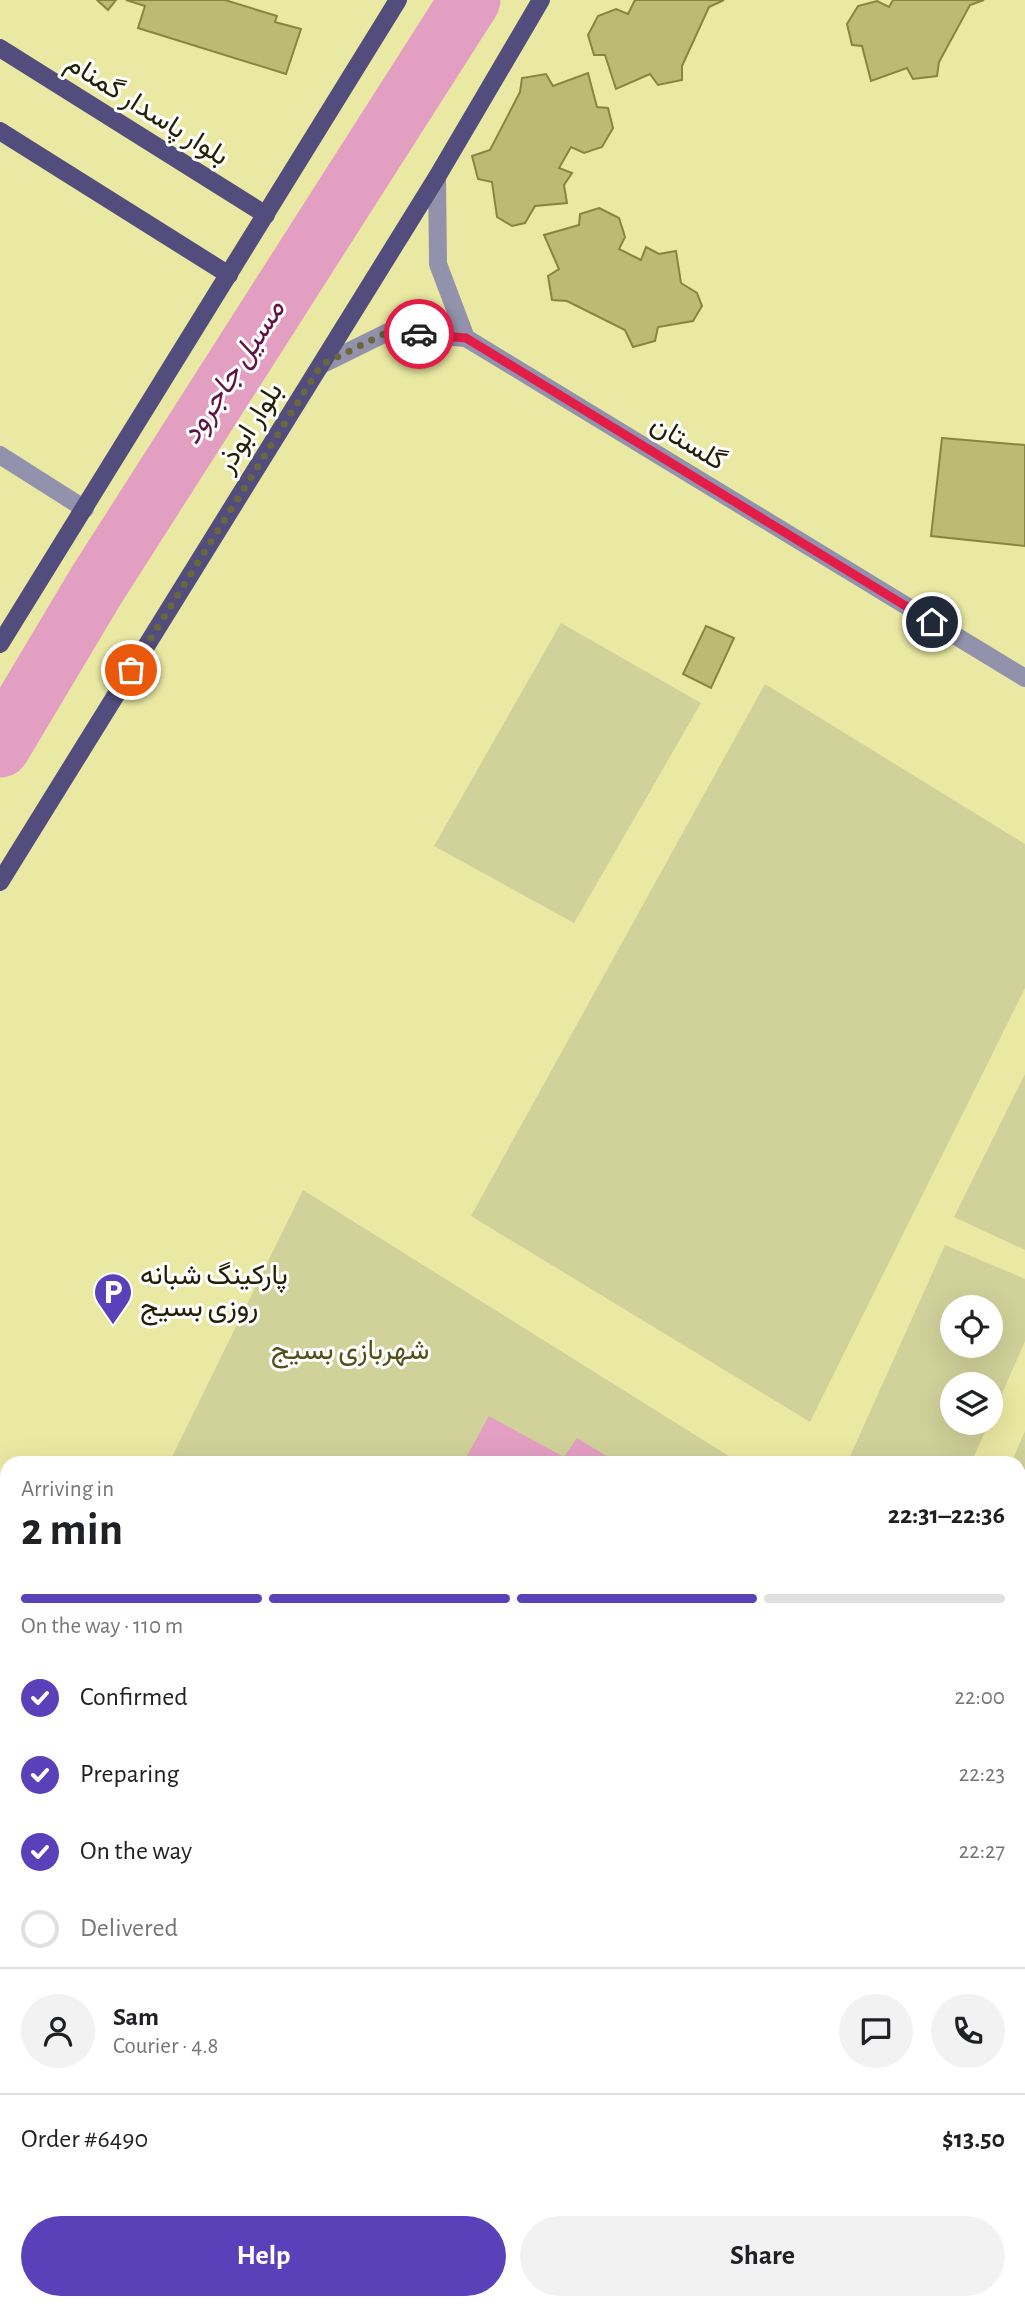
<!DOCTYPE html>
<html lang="en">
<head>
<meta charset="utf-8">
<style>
	:root { --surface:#fff; --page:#f2f2f2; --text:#202124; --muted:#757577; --line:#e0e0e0; --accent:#5b41b9 }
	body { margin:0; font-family:"Alegreya Sans",Vazirmatn,sans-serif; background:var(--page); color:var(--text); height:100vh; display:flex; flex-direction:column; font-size:26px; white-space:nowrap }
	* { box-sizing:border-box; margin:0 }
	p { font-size:23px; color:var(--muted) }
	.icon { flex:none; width:38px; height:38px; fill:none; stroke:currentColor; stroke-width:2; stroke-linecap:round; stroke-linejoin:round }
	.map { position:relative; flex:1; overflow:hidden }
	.drawer { position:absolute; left:0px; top:1456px; width:1026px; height:854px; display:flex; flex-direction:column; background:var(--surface); border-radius:21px 21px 0 0; box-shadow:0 7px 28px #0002 }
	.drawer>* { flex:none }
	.fabs { position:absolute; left:940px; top:1295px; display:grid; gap:14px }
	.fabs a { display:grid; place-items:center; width:63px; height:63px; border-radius:50%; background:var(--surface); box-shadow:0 7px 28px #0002; font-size:35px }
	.pin { position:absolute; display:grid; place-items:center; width:60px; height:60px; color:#fff; margin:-30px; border:4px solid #fff; border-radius:50%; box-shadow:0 2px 7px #0007 }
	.courier { position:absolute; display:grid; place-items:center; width:70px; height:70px; margin:-35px; border:5px solid #e11d48; border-radius:50%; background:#fff; color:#222; box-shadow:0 2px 9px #0007 }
	.summary em { font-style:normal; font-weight:600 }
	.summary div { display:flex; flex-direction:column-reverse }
	.summary { display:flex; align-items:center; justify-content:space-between; height:119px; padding:0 21px }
	h1 { font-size:46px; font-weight:600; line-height:52px }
	.bar { display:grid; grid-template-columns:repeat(4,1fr); gap:10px 7px; align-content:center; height:84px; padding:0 21px }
	.bar i { height:9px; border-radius:5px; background:var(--line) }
	.bar .active { background:var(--accent) }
	.bar p { grid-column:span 4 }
	.line { display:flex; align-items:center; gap:18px; padding:0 21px; border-top:2px solid var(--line) }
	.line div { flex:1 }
	.round { display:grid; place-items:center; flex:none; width:74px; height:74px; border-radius:37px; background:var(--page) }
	ol { padding:0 21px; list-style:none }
	li { display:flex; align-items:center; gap:21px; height:77px }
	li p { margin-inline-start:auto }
	li .icon { padding:7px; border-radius:50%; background:var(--accent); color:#fff; stroke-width:4 }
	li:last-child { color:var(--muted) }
	li i { width:38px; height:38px; border:4px solid var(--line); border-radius:50% }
	.action { display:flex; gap:14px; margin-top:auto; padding:14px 21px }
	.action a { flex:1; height:80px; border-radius:42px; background:var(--accent); color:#fff; font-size:28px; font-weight:600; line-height:80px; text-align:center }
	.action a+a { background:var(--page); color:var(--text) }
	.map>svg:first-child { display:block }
	.green { fill:#d1d19a; fill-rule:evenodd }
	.water { fill:#e39fc2 }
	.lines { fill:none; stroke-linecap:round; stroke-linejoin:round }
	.river { stroke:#e39fc2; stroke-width:61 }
	.building { fill:#bcbb76; stroke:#878541; stroke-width:2 }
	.path { stroke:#9a9863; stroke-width:4.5; stroke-dasharray:7 3.5; stroke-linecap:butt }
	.minor { stroke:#9392ad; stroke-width:18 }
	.major { stroke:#524d7d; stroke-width:18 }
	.done { stroke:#69673c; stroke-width:7; stroke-dasharray:0 12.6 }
	.route { stroke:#e11d48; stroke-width:9 }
	.labels { text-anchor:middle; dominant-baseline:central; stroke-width:6; stroke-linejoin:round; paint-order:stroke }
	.street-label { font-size:28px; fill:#232105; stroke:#fff }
	.poi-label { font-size:28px; fill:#232105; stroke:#fff; text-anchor:start }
	.park-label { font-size:28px; fill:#52501b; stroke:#fff }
	.water-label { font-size:30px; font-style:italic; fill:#621345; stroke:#fff }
</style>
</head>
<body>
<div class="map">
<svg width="1025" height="2310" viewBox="0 0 1025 2310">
	<rect width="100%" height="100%" fill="#eae9a3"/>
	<g class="green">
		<path d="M 561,623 L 701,703 L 574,923 L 434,846 Z"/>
		<path d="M 765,684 L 1025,844 L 1025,988 L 810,1422 L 471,1216 Z"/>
		<path d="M 1025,1074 L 1025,1250 L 954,1217 Z"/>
		<path d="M 303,1190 L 740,1463 L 169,1463 Z"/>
		<path d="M 945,1245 L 1025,1279 L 1025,1341 L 991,1419 L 990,1384 L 952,1384 L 952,1423 L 989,1423 L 971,1463 L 847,1463 ZM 952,1307 L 990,1307 L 990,1346 L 952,1346 Z"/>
		<path d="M 1025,1431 L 1025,2306 L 1012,2310 L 660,2310 L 663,2303 L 1018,2303 L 1018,1463 L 1011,1463 Z"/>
		<path d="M 0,1785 L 7,1789 L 7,2303 L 633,2303 L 630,2310 L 0,2310 Z"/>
	</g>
	<path class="water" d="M 489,1416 L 564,1457 L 577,1438 L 618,1463 L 463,1463 Z"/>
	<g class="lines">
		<path class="river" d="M 0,747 L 96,586 L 470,0"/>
	</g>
	<g class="building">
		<path d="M 97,0 L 116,0 L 108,10 Z"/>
		<path d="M 126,0 L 225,0 L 277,16 L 275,22 L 301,29 L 286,74 L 138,28 L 145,6 Z"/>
		<path d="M 635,0 L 724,0 L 709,7 L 682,66 L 682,80 L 658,85 L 650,74 L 616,89 L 605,55 L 594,55 L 588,35 L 598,16 L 616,9 L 628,14 Z"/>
		<path d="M 893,0 L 984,0 L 970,5 L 939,62 L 937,76 L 913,79 L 907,68 L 871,81 L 862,46 L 852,45 L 847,24 L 858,6 L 877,1 L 889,7 Z"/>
		<path d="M 588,73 L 597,107 L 608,108 L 613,128 L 602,147 L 584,153 L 571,147 L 559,168 L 572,173 L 564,185 L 567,203 L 535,206 L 525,223 L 512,226 L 497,217 L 492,182 L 478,179 L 472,156 L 490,150 L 520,92 L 522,78 L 546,74 L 553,86 Z"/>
		<path d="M 599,208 L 619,218 L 625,237 L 619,249 L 641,260 L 646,247 L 659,254 L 676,251 L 681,283 L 697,293 L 702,306 L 693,321 L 658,327 L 655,341 L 633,347 L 625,330 L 567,301 L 552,300 L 548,276 L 559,269 L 544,235 L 579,225 L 580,214 Z"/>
		<path d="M 942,438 L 1025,445 L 1025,546 L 931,536 Z"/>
		<path d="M 706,626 L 734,638 L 711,688 L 683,674 Z"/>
	</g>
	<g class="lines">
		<g class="path">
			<path d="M 1018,1515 L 1025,1500"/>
			<path d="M 1018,1585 L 1025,1587"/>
			<path d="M 1018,1680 L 1025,1664"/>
			<path d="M 1018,1772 L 1025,1775"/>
			<path d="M 1018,1969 L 1025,1971"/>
			<path d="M 1018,2011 L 1025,2014"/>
			<path d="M 1018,2080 L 1025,2065"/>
			<path d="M 1018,2201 L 1025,2204"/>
			<path d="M 757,2303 L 775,2310"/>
			<path d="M 678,2310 L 681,2303"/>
			<path d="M 735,2310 L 738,2303"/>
			<path d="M 919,2310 L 922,2303"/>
		</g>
		<g class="minor">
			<path d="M 437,177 L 438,264 L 466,338 L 1025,678"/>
			<path d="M 321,365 L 388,332 L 466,338"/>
			<path d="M 0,455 L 85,509"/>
		</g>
		<g class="major">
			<path d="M 0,48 L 266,215"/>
			<path d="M 0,131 L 229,275"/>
			<path d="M 0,644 L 398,0"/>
			<path d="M 0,882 L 437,177 L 541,0"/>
		</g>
	</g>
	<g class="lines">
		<path class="done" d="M 131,670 L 321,365 L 388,332 L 419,334"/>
		<path class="route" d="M 419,334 L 466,338 L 932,622"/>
	</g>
	<defs>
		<symbol id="parking-pin" viewBox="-11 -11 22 30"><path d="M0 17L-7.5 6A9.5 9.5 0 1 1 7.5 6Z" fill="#5b41b9" stroke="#fff"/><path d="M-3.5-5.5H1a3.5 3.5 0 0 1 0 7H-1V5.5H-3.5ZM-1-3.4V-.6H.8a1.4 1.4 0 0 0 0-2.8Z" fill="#fff"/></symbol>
	</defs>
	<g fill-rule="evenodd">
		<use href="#parking-pin" x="91" y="1270" width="44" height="60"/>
	</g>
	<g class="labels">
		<g class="street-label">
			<text transform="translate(147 110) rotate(32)">بلوار پاسدار گمنام</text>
			<text transform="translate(250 428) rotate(-58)">بلوار ابوذر</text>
			<text transform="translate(688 443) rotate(31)">گلستان</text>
		</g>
		<g class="poi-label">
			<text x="140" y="1276">پارکینگ شبانه<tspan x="140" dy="32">روزی بسیج</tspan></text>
		</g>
		<g class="park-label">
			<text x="350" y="1351">شهربازی بسیج</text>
		</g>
		<g class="water-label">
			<text transform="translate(233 372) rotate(-57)">مسیل جاجرود</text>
		</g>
	</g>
</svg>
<div class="fabs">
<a><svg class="icon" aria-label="locate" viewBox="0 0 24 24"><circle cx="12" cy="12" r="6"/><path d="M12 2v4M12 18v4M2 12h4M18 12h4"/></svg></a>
<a><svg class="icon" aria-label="layers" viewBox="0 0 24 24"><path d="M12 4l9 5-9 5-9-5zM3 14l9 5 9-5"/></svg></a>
</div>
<div class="pin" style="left:131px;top:670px;background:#ea580c"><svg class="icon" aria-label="bag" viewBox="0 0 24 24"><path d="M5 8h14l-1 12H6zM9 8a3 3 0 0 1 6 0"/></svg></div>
<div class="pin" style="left:932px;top:622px;background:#1f2937"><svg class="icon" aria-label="home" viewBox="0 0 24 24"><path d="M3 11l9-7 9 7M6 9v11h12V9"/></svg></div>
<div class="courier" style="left:419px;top:334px"><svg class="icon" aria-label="car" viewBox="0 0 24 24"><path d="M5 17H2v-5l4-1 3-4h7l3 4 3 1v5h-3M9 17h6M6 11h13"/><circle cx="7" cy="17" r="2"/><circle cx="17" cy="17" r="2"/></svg></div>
<section class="drawer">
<div class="summary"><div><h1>2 min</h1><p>Arriving in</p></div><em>22:31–22:36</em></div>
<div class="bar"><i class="active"></i><i class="active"></i><i class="active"></i><i></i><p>On the way · 110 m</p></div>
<ol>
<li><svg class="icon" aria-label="check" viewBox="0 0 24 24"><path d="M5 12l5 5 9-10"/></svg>Confirmed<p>22:00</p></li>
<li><svg class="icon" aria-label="check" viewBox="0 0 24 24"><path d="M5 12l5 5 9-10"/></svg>Preparing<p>22:23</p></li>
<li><svg class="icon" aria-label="check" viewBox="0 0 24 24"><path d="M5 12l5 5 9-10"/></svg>On the way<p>22:27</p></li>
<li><i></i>Delivered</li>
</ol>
<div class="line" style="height:126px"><a class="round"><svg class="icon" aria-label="person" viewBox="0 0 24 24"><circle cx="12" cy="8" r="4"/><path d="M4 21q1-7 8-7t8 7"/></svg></a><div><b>Sam</b><p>Courier · 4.8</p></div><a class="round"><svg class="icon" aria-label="chat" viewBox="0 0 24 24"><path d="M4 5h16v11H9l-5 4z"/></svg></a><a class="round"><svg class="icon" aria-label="phone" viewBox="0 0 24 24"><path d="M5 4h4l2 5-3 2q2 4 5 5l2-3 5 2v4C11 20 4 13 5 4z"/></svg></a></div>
<div class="line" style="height:91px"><div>Order #6490</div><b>$13.50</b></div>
<div class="action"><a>Help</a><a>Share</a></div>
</section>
</div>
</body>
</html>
